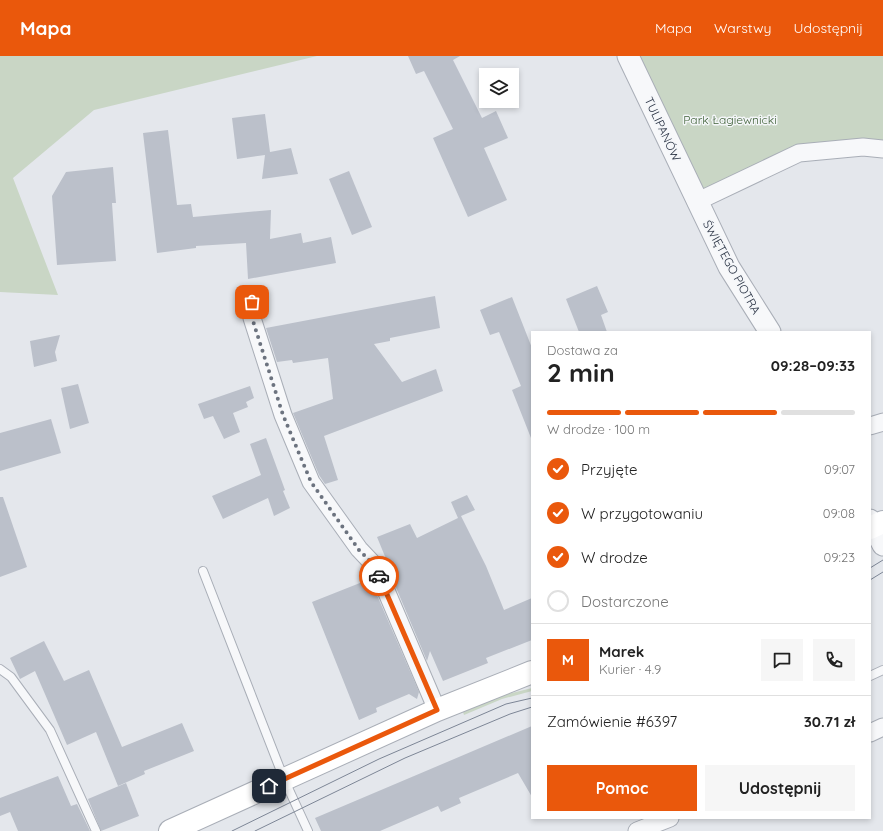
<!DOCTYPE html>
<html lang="pl">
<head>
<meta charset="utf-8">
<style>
	:root { --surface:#fff; --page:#f6f6f6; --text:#222; --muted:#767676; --line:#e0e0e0; --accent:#ea580c }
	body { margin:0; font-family:Quicksand,sans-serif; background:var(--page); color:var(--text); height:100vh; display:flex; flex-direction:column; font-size:15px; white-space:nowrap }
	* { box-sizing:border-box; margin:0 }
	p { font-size:13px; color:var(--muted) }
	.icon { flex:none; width:22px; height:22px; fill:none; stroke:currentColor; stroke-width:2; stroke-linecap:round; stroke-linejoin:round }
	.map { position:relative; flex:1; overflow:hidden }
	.sheet { position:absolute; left:531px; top:275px; width:340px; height:488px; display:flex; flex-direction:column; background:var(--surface); border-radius:0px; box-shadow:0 2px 6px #0003 }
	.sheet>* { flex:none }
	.controls { position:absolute; left:479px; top:12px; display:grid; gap:8px }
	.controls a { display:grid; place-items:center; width:40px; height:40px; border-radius:0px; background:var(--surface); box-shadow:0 2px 6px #0003; font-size:20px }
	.pin { position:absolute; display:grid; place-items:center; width:34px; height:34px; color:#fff; margin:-17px; border-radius:8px; box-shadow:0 2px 6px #0006 }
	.courier { position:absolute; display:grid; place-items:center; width:40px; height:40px; margin:-20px; border:3px solid #ea580c; border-radius:50%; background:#fff; color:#222; box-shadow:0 1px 5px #0007 }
	.head em { font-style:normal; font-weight:700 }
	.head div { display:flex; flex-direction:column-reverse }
	.head { display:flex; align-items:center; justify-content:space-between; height:68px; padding:0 16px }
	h1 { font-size:26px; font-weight:700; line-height:30px }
	.bar { display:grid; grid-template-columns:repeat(4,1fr); gap:6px 4px; align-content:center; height:48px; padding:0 16px }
	.bar i { height:5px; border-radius:3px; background:var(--line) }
	.bar .selected { background:var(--accent) }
	.bar p { grid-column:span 4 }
	.line { display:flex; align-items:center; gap:10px; padding:0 16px; border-top:1px solid var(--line) }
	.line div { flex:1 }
	.round { display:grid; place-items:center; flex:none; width:42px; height:42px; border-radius:0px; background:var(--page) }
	ol { padding:0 16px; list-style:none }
	li { display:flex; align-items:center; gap:12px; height:44px }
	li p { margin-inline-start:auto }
	li .icon { padding:4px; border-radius:50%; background:var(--accent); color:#fff; stroke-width:4 }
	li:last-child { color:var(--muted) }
	li i { width:22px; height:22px; border:2px solid var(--line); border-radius:50% }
	.button { display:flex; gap:8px; margin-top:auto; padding:8px 16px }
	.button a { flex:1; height:46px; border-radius:0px; background:var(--accent); color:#fff; font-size:16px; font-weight:700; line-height:46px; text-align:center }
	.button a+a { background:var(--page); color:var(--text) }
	header { display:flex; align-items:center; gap:24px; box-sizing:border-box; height:56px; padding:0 20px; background:var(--accent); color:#fff }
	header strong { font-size:19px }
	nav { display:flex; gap:22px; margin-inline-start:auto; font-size:14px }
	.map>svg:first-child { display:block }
	.green { fill:#c9d6c5 }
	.building { fill:#bbc0ca }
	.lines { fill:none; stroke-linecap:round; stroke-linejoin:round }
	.service-casing { stroke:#a9aeb7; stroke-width:10 }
	.minor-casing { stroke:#a9aeb7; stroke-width:19 }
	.tertiary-casing { stroke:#a9aeb7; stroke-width:23 }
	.secondary-casing { stroke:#a9aeb7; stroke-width:24 }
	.service { stroke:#f7f8fa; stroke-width:8 }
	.minor { stroke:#f7f8fa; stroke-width:17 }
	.tertiary { stroke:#f7f8fa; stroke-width:21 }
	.secondary { stroke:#fff; stroke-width:22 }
	.tram { stroke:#7d8696; stroke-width:1 }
	.done { stroke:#6c737f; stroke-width:4; stroke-dasharray:0 7.2 }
	.route { stroke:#ea580c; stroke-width:5 }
	.labels { text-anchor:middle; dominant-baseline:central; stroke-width:3; stroke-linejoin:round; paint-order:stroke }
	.park-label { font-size:12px; fill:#3f6138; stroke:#f4f6f9 }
	.street-label { font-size:12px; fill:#2b3445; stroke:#f4f6f9 }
</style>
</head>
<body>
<header>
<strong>Mapa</strong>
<nav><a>Mapa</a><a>Warstwy</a><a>Udostępnij</a></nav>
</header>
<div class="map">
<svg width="883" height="775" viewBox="0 0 883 775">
	<rect width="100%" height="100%" fill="#e4e7ec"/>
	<g class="green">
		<path d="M 0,0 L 317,0 L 94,54 L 13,122 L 58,239 L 0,236 Z"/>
		<path d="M 628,0 L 883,0 L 883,100 L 811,97 L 696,146 Z"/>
		<path d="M 532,632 L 532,635 L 502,643 L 464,659 L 463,656 L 504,639 Z"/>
	</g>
	<g class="building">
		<path d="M 408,0 L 460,0 L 453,4 L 482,62 L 496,55 L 508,82 L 484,92 L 507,144 L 468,161 L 433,82 L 453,73 L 424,15 L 416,18 Z"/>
		<path d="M 265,58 L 270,96 L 291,92 L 298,118 L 262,123 L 265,99 L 237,103 L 232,62 Z"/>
		<path d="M 168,74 L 177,149 L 191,148 L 193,161 L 271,154 L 270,183 L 301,177 L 303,187 L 331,181 L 336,207 L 248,223 L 246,187 L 196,190 L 196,192 L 157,197 L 143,77 Z"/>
		<path d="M 113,111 L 116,147 L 112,147 L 116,205 L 57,209 L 52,140 L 66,116 Z"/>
		<path d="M 349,115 L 372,171 L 352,179 L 329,123 Z"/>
		<path d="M 597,230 L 608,256 L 601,259 L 607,276 L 579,276 L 566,243 Z"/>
		<path d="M 435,240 L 440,272 L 390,282 L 390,285 L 374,288 L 402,326 L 436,313 L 443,335 L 324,380 L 338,424 L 325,428 L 319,419 L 293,357 L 333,343 L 328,302 L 293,307 L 292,304 L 277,306 L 266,272 Z"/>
		<path d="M 512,241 L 532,292 L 531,382 L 512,334 L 521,330 L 499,276 L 490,279 L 480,254 Z"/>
		<path d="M 60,279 L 55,296 L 57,305 L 34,311 L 30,285 Z"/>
		<path d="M 78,328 L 89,367 L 70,373 L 61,332 Z"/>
		<path d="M 250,330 L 254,342 L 246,346 L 248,351 L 233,357 L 240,376 L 224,383 L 213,360 L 204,363 L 198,348 Z"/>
		<path d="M 51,363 L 61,397 L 0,415 L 0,377 Z"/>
		<path d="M 266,382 L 285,434 L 283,435 L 290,452 L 274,460 L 268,442 L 223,463 L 212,440 L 261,419 L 250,388 Z"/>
		<path d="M 467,439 L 475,454 L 461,460 L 486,510 L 504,554 L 532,542 L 532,584 L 486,602 L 488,607 L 443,625 L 430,595 L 427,605 L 389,515 L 391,515 L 377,481 L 410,468 L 417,482 L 458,462 L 451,446 Z"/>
		<path d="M 0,441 L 3,441 L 27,511 L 0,521 Z"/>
		<path d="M 370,523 L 419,636 L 417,643 L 409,638 L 376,652 L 377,656 L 359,664 L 312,546 Z"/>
		<path d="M 44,585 L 64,625 L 89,614 L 122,691 L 182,667 L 194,695 L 144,715 L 145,718 L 118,730 L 96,676 L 67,689 L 35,615 L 20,623 L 10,602 Z"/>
		<path d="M 532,670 L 532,741 L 518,717 L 459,742 L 461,747 L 441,756 L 438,750 L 380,775 L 321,775 L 315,762 Z"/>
		<path d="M 58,720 L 71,750 L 77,748 L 90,775 L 18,775 L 10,756 L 0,760 L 0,742 Z"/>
		<path d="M 126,727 L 139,760 L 101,775 L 88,743 Z"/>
	</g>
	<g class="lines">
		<defs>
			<g id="service">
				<path d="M 203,515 L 284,723 L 308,775"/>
				<path d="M 0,613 L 11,621 L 50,674 L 96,775"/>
				<path d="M 870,620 L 883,614"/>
			</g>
			<g id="minor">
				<path d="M 696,146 L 799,97 L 863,91 L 883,93"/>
				<path d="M 252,246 L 252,262 L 283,359 L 311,426 L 359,493 L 376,511 L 437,654"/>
				<path d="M 870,370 L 883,366"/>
				<path d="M 870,677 L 883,671"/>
				<path d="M 637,775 L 670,762"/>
			</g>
			<g id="tertiary">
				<path d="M 628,0 L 729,211 L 770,276"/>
				<path d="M 870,464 L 883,489"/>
			</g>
			<g id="secondary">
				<path d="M 870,472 L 883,466"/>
				<path d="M 170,775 L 437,654 L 532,616"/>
			</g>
		</defs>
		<use href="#service" class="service-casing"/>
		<use href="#minor" class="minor-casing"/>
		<use href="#tertiary" class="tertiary-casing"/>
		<use href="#secondary" class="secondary-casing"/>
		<use href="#service" class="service"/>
		<use href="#minor" class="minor"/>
		<use href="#tertiary" class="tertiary"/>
		<use href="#secondary" class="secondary"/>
		<g class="tram">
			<path d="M 870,512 L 883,504"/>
			<path d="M 870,524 L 883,516"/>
			<path d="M 232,775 L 379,703 L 506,648 L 532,642"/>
			<path d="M 255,775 L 405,702 L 510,658 L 532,651"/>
		</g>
	</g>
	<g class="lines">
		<path class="done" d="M 252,246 L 252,262 L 283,359 L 311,426 L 359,494 L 376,511 L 379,520"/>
		<path class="route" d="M 269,730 L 437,654 L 379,520"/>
	</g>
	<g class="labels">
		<g class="park-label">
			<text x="730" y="63">Park Łagiewnicki</text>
		</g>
		<g class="street-label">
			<text transform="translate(663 73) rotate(65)">TULIPANÓW</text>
			<text transform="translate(732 211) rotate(61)">ŚWIĘTEGO PIOTRA</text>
		</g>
	</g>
</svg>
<div class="controls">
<a><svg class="icon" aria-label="layers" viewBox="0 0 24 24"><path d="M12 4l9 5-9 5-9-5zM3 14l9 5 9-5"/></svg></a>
</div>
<div class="pin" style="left:252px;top:246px;background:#ea580c"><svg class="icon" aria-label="bag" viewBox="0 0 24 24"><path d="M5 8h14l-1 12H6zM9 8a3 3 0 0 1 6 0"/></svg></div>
<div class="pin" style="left:269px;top:730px;background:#1f2937"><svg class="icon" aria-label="home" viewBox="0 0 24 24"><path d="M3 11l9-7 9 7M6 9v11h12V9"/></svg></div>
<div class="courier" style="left:379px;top:520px"><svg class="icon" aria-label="car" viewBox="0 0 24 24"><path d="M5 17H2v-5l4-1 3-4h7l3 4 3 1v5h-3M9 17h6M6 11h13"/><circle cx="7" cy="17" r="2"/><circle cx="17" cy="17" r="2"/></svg></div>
<section class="sheet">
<div class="head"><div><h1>2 min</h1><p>Dostawa za</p></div><em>09:28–09:33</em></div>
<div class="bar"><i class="selected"></i><i class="selected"></i><i class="selected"></i><i></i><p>W drodze · 100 m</p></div>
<ol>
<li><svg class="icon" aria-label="check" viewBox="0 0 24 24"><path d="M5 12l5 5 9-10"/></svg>Przyjęte<p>09:07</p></li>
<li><svg class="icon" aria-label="check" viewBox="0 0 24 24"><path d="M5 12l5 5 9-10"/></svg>W przygotowaniu<p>09:08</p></li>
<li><svg class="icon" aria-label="check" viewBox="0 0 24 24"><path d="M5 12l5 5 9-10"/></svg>W drodze<p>09:23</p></li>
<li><i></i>Dostarczone</li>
</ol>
<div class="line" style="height:72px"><b class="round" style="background:var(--accent);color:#fff">M</b><div><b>Marek</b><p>Kurier · 4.9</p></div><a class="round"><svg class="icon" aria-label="chat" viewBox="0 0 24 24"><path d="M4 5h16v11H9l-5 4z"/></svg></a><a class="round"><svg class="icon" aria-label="phone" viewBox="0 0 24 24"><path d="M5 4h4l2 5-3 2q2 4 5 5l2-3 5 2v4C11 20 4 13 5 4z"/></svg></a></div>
<div class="line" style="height:52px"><div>Zamówienie #6397</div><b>30.71 zł</b></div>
<div class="button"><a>Pomoc</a><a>Udostępnij</a></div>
</section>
</div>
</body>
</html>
